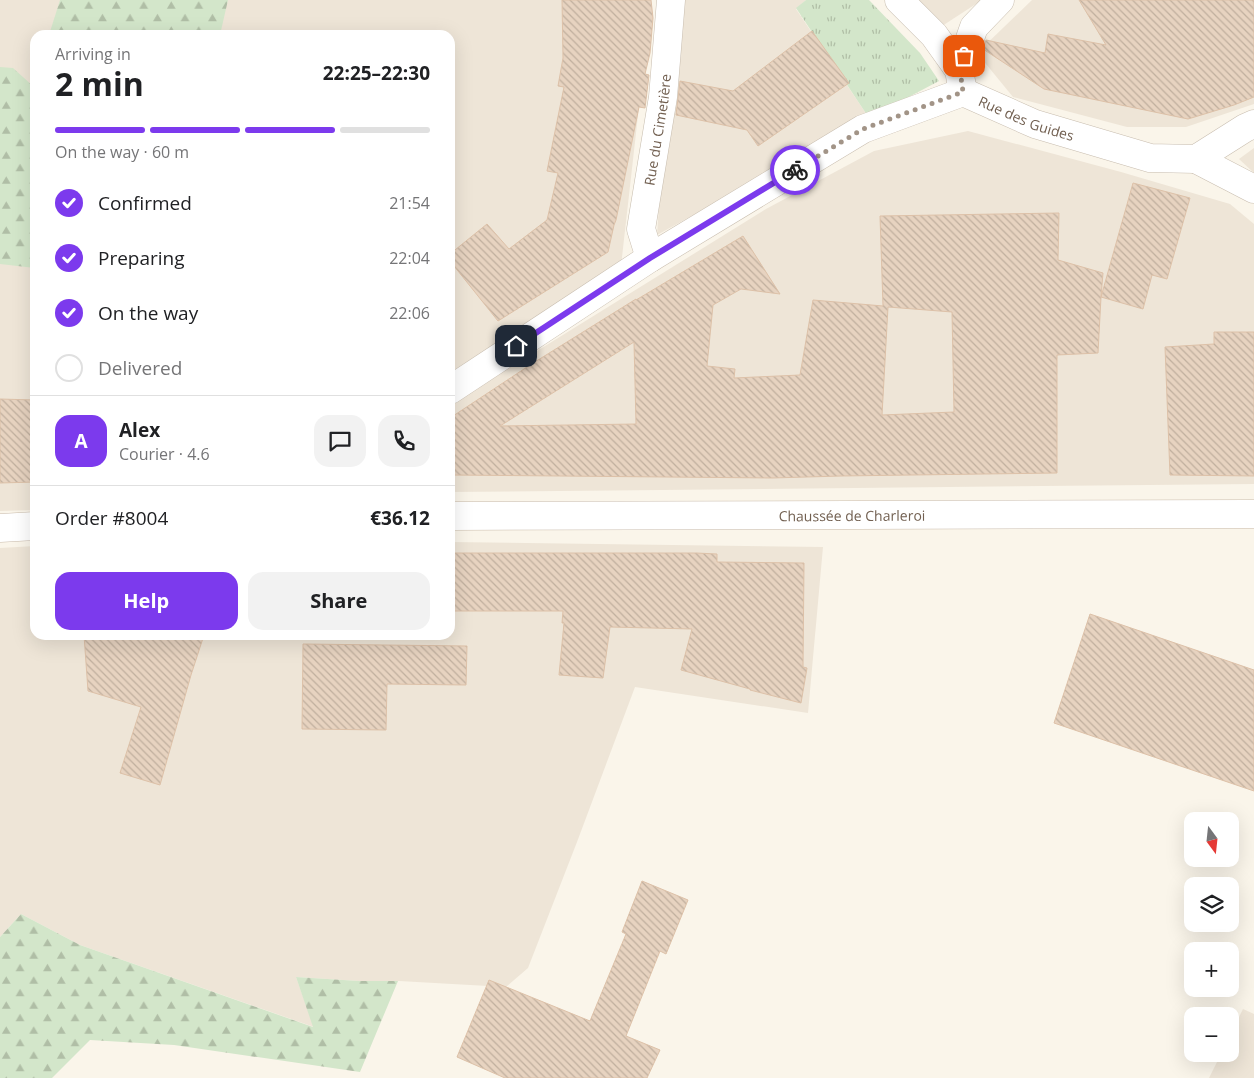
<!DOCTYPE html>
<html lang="en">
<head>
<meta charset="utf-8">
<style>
	:root { --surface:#fff; --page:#f2f2f2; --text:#202124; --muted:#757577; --line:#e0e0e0; --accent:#7c3aed }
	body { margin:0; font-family:"Open Sans",sans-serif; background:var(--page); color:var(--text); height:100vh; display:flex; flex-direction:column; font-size:19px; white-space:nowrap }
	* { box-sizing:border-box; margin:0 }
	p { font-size:16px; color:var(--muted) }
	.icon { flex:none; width:28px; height:28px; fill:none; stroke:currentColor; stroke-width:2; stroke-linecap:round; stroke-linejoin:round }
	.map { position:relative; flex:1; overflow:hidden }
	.side { position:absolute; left:30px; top:30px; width:425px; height:610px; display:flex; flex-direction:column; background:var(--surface); border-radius:15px; box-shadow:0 5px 20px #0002 }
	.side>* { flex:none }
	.needle { width:32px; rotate:165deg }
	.tools { position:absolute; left:1184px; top:812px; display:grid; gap:10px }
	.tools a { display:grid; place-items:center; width:55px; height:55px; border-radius:10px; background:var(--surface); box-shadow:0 5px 20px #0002; font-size:25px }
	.pin { position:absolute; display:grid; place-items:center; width:42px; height:42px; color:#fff; margin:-21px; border-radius:10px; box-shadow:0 2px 8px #0006 }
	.courier { position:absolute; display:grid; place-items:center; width:50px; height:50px; margin:-25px; border:4px solid #7c3aed; border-radius:50%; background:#fff; color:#222; box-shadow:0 1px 6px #0007 }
	.headline em { font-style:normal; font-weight:700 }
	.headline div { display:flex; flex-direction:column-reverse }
	.headline { display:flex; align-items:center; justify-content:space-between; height:85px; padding:0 25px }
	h1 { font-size:32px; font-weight:700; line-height:38px }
	.bar { display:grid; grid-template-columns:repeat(4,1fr); gap:8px 5px; align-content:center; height:60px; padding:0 25px }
	.bar i { height:6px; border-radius:4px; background:var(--line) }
	.bar .selected { background:var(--accent) }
	.bar p { grid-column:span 4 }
	.line { display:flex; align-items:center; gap:12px; padding:0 25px; border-top:1px solid var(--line) }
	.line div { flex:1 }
	.round { display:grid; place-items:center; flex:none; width:52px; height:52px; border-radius:15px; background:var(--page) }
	ol { padding:0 25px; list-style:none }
	li { display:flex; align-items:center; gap:15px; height:55px }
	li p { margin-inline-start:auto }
	li .icon { padding:5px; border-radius:50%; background:var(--accent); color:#fff; stroke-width:4 }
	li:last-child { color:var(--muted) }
	li i { width:28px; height:28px; border:2px solid var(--line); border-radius:50% }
	.cta { display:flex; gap:10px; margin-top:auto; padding:10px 25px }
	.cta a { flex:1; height:58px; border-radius:15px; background:var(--accent); color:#fff; font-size:20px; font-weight:700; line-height:58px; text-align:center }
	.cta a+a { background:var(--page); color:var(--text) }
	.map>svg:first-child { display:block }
	.residential { fill:#eee5d7 }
	.grass { fill:url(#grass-tufts) }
	.forest { fill:url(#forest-firs) }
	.building { fill:url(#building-back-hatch); stroke:#ddc1a8; fill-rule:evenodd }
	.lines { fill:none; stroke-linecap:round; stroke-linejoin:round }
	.street-casing { stroke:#c8bdaf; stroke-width:29 }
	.secondary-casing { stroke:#c9bbab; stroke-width:29 }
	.street { stroke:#fff; stroke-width:28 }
	.secondary { stroke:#fff; stroke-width:28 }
	.done { stroke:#a29487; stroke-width:5; stroke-dasharray:0 9 }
	.route { stroke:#7c3aed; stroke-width:6 }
	.labels { text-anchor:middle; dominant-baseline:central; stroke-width:4; stroke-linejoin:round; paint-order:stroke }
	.street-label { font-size:14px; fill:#726051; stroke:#fdf9f0 }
</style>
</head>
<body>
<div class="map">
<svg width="1254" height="1078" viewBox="0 0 1254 1078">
	<defs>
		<pattern id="grass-tufts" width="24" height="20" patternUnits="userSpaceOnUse" patternTransform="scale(1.25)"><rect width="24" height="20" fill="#d3e6ca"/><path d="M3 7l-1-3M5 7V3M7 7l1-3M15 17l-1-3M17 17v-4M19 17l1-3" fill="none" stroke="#b0bea6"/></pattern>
		<pattern id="forest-firs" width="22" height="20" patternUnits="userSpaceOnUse" patternTransform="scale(1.25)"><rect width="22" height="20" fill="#d3e6ca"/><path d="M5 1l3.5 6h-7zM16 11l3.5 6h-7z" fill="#b0bea6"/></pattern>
		<pattern id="building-back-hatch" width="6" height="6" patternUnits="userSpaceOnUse" patternTransform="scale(1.25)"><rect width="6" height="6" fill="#e7d3c0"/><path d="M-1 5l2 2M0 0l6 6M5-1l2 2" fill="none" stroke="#c0af9e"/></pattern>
	</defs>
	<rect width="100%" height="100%" fill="#faf5ea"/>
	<g class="residential">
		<path d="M 0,0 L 651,0 L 621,266 L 450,379 L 450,35 L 35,35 L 35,510 L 0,511 Z"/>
		<path d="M 680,0 L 806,0 L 796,9 L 869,118 L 657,235 L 660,191 Z"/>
		<path d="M 912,0 L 982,0 L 939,28 Z"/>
		<path d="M 1032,0 L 1254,0 L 1254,104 L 1186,127 L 1127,127 L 1013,97 L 977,53 Z"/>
		<path d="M 968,131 L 1121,172 L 1230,204 L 1254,224 L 1254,484 L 450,492 L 450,405 L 766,209 L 874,151 Z"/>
		<path d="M 1254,148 L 1254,173 L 1239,159 Z"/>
		<path d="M 450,542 L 823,547 L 808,713 L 635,687 L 577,842 L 528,968 L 506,987 L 399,981 L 359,981 L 296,977 L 314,1027 L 80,945 L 21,914 L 0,937 L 0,548 L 35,546 L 35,635 L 450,635 Z"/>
		<path d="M 1243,1009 L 1254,1014 L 1254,1078 L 1209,1078 L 1221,1054 L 1230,1054 L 1230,1035 Z"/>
	</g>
	<path class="grass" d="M 806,0 L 869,0 L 920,53 L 939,81 L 869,118 L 796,8 Z"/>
	<g class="forest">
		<path d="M 60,0 L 228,0 L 220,35 L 49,35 Z"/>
		<path d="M 0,67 L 13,68 L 34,87 L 35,84 L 35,268 L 0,264 Z"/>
		<path d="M 21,914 L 80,945 L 313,1027 L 296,977 L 359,981 L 398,981 L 360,1072 L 174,1045 L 90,1040 L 52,1078 L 0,1078 L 0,937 Z"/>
	</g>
	<g class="building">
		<path d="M 562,0 L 651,0 L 653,18 L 650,53 L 645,74 L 649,75 L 645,108 L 639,107 L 616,220 L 614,225 L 608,252 L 498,321 L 450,261 L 450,254 L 487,224 L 509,249 L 547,220 L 558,173 L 547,171 L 564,87 L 558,86 L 563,58 Z"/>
		<path d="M 1079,0 L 1254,0 L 1254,97 L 1234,105 L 1188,119 L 1044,89 L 983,49 L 986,40 L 1045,53 L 1048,34 L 1106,45 Z"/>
		<path d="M 812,31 L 849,83 L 758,146 L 747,130 L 676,115 L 680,81 L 733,91 Z"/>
		<path d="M 1133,183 L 1190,198 L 1167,279 L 1152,275 L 1143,309 L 1101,297 L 1098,353 L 1057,355 L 1057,473 L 841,476 L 772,478 L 450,475 L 450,418 L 530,365 L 636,299 L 636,300 L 743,236 L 780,294 L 741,289 L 713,305 L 707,366 L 735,369 L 734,378 L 800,375 L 813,300 L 883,306 L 880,216 L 1059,213 L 1058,260 L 1103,273 L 1101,297 ZM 888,307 L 952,312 L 954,412 L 882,415 ZM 634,342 L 636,424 L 500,426 Z"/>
		<path d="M 1214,332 L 1254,332 L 1254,476 L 1170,475 L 1165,347 L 1214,344 Z"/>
		<path d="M 0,399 L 35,400 L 35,482 L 0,483 Z"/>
		<path d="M 450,553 L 696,553 L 717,554 L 717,562 L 804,563 L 803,667 L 807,668 L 801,703 L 750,690 L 750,689 L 681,670 L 692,629 L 610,627 L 603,678 L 559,675 L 564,623 L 562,623 L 563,611 L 450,611 Z"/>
		<path d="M 1090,614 L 1254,670 L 1254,791 L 1054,723 Z"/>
		<path d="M 84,635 L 204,635 L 191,675 L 160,785 L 120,773 L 141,707 L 88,691 Z"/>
		<path d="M 303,644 L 467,646 L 466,685 L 387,684 L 386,730 L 302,729 Z"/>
		<path d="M 642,881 L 688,900 L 666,954 L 660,951 L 626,1036 L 660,1050 L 647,1078 L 505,1078 L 457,1057 L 489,980 L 590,1021 L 626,934 L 622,932 Z"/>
	</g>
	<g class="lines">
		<defs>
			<g id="street">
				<path d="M 899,0 L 934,35 L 959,70 L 963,92"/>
				<path d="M 959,70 L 974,27 L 1000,0"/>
				<path d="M 1196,159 L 1254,189"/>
				<path id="s1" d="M 650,258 L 641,229 L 663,97 L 671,0"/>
				<path id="s2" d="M 450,390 L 650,258 L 863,129 L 963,92 L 1035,124 L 1150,158 L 1196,159 L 1245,128 L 1254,124"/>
			</g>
			<g id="secondary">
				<path id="s3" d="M 450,516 C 718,516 986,514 1254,514"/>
				<path d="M 0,528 L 35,526"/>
			</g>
		</defs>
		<use href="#street" class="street-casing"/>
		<use href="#secondary" class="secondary-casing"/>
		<use href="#street" class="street"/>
		<use href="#secondary" class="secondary"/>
	</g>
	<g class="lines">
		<path class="done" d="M 795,170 L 863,129 L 963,92 L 960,70 L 964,56"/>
		<path class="route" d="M 516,346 L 650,258 L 795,170"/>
	</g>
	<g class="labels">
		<g class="street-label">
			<text stroke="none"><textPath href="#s2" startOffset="664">Rue des Guides</textPath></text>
			<text stroke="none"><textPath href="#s1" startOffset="131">Rue du Cimetière</textPath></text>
			<text stroke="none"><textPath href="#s3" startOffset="402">Chaussée de Charleroi</textPath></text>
		</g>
	</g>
</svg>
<div class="tools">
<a><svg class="needle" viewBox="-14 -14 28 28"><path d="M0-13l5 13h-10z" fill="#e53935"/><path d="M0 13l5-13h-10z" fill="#757577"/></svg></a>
<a><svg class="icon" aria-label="layers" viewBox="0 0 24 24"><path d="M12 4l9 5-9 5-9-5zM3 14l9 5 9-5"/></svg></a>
<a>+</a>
<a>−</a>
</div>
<div class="pin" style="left:964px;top:56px;background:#ea580c"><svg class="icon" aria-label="bag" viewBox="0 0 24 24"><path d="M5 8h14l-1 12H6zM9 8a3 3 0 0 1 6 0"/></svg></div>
<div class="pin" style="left:516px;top:346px;background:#1f2937"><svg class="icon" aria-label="home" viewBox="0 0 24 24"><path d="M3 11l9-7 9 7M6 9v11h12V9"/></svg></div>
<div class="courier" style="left:795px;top:170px"><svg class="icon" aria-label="bike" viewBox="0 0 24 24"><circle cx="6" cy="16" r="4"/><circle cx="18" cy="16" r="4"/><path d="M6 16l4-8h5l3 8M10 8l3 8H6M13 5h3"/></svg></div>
<section class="side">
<div class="headline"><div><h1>2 min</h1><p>Arriving in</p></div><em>22:25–22:30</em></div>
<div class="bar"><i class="selected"></i><i class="selected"></i><i class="selected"></i><i></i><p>On the way · 60 m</p></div>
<ol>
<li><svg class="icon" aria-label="check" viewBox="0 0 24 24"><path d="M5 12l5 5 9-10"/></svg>Confirmed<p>21:54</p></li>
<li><svg class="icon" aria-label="check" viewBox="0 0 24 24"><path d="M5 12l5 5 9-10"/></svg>Preparing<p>22:04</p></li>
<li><svg class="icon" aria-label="check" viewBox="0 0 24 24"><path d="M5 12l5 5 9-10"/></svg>On the way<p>22:06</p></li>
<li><i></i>Delivered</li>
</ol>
<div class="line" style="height:90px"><b class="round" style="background:var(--accent);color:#fff">A</b><div><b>Alex</b><p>Courier · 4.6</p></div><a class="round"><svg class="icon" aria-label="chat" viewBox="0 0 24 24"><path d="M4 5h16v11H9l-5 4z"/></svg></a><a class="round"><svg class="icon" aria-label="phone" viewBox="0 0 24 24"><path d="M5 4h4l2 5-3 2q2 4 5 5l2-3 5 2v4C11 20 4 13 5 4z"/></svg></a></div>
<div class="line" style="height:65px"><div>Order #8004</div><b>€36.12</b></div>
<div class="cta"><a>Help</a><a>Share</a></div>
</section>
</div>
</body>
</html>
